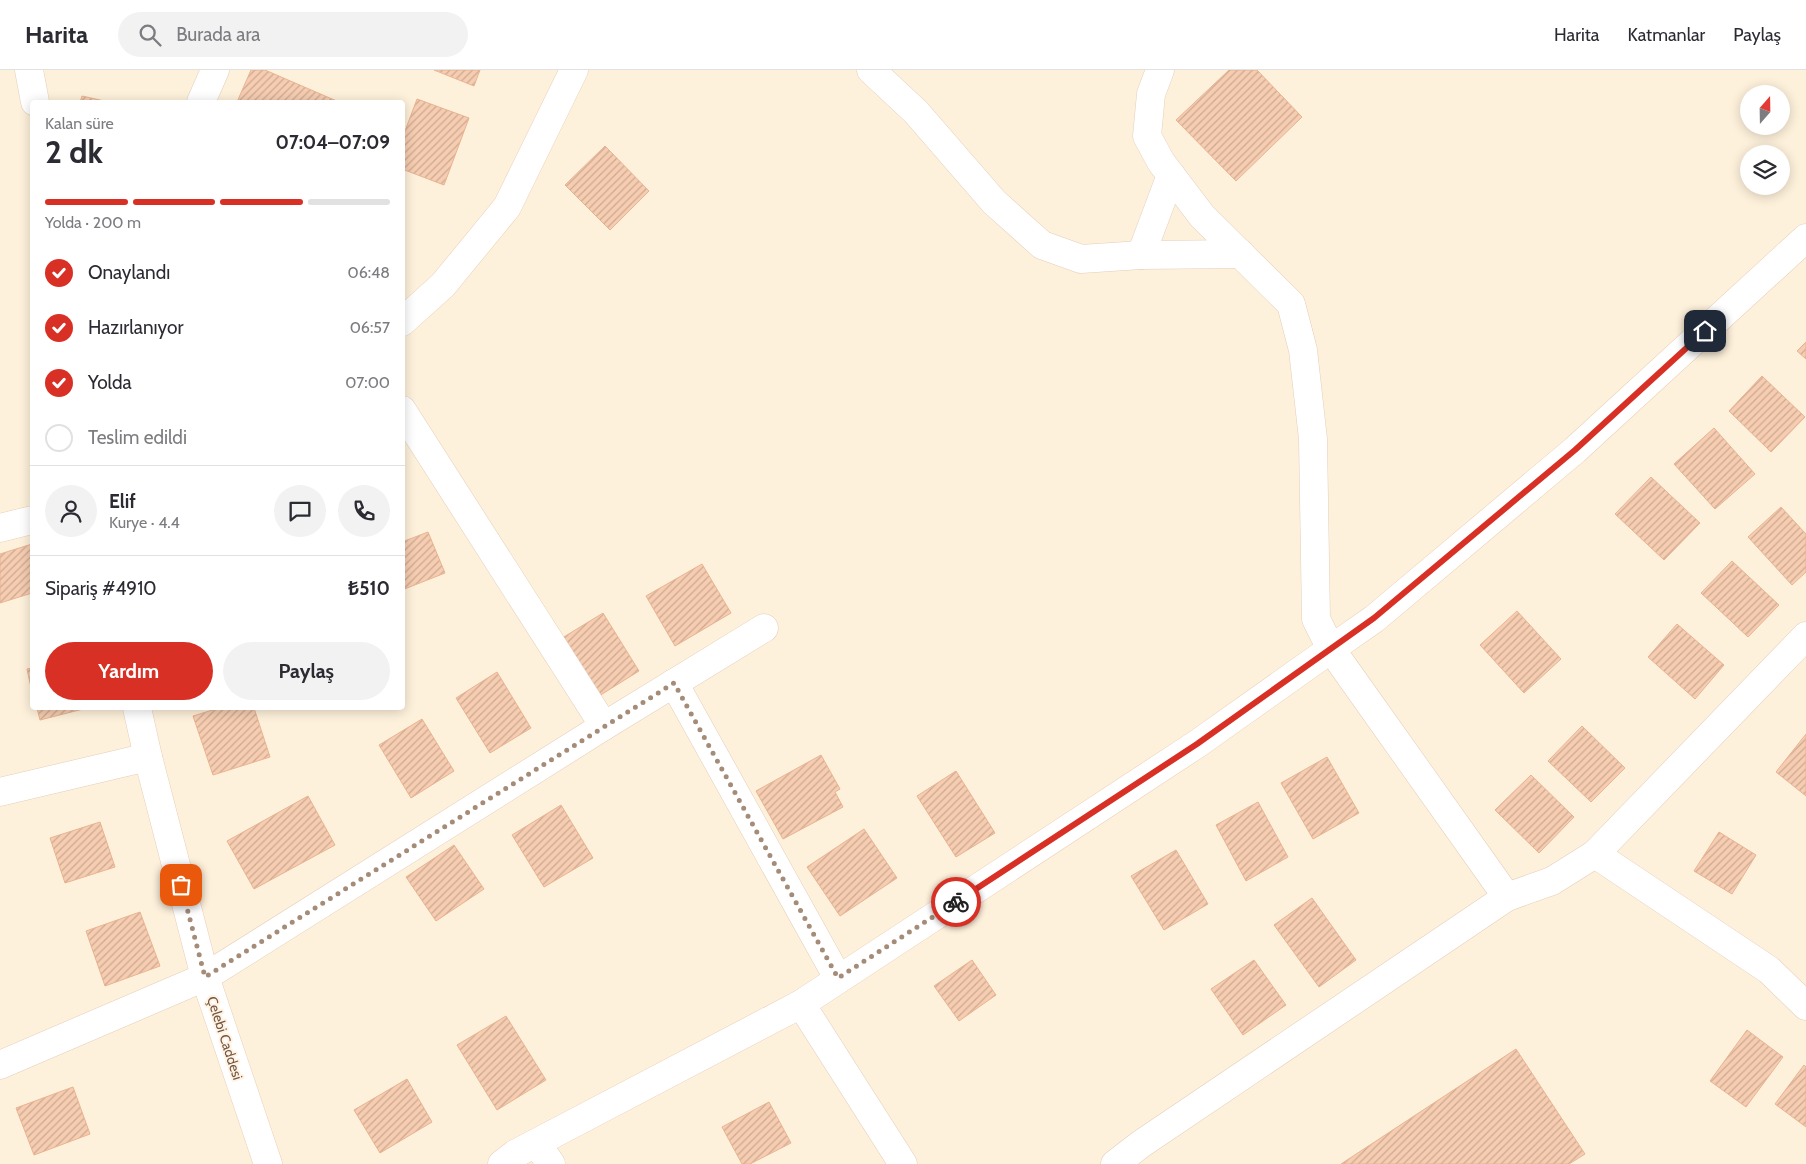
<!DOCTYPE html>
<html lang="tr">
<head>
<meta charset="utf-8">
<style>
	:root { --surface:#fff; --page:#f2f2f3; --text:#2b2b33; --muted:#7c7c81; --line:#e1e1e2; --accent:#d93025 }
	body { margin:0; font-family:Cabin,sans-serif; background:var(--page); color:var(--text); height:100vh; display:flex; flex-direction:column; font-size:19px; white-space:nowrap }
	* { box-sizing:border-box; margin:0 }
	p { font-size:16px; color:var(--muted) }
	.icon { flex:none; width:28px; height:28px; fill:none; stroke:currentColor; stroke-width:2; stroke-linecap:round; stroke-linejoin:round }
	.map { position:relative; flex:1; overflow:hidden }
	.details { position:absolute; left:30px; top:30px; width:375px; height:610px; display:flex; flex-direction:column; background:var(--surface); border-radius:5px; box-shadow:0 2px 12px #0003 }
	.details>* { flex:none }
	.needle { width:32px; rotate:20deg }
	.controls { position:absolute; left:1740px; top:15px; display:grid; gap:10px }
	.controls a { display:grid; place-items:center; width:50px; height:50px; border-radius:50%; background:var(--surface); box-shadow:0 2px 12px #0003; font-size:25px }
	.pin { position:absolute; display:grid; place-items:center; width:42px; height:42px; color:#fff; margin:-21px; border-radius:10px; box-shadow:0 2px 8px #0006 }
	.courier { position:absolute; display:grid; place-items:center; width:50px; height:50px; margin:-25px; border:4px solid #d93025; border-radius:50%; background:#fff; color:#222; box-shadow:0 1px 6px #0007 }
	.summary em { font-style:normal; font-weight:700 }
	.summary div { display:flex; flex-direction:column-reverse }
	.summary { display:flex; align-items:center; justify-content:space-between; height:85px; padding:0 15px }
	h1 { font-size:32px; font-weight:700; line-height:38px }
	.bar { display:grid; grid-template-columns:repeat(4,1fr); gap:8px 5px; align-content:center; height:60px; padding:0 15px }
	.bar i { height:6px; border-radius:4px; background:var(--line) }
	.bar .active { background:var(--accent) }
	.bar p { grid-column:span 4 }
	.line { display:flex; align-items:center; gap:12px; padding:0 15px; border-top:1px solid var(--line) }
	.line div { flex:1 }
	.round { display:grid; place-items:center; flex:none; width:52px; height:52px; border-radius:26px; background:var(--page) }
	ol { padding:0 15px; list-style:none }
	li { display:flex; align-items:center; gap:15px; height:55px }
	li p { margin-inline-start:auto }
	li .icon { padding:5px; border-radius:50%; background:var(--accent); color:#fff; stroke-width:4 }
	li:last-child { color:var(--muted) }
	li i { width:28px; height:28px; border:2px solid var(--line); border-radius:50% }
	.action { display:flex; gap:10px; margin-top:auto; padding:10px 15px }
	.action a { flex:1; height:58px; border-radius:30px; background:var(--accent); color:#fff; font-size:20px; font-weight:700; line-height:58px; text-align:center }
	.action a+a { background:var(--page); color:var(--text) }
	header { display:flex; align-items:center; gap:30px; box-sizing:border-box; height:70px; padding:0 25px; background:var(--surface); border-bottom:1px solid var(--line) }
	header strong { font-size:24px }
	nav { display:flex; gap:28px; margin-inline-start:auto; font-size:18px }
	.search { width:350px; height:45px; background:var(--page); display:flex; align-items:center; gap:12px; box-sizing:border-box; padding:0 18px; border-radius:28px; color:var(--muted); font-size:19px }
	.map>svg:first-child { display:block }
	.building { fill:url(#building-hatch); stroke:#eab390 }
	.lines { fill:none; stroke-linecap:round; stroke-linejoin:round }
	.street-casing { stroke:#e4ceba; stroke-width:29 }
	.secondary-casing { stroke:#eacfb7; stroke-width:29 }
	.street { stroke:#fff; stroke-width:28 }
	.secondary { stroke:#fff; stroke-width:28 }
	.done { stroke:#a58c78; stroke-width:5; stroke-dasharray:0 9 }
	.route { stroke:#d93025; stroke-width:6 }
	.labels { text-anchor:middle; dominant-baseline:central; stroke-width:4; stroke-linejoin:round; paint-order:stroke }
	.street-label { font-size:14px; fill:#755543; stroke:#fff4e4 }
</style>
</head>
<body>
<header>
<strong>Harita</strong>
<div class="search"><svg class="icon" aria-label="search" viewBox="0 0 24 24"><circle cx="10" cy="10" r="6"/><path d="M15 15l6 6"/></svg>Burada ara</div>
<nav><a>Harita</a><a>Katmanlar</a><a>Paylaş</a></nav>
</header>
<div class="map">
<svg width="1806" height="1094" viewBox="0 0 1806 1094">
	<defs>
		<pattern id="building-hatch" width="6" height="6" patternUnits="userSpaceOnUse" patternTransform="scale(1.25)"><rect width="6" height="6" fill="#f6cdb1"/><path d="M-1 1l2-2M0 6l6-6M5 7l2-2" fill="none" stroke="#cca992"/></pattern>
	</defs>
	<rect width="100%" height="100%" fill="#fef1db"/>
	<g class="building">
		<path d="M 251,0 L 265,0 L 339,32 L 237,32 Z"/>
		<path d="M 434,0 L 480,0 L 474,16 Z"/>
		<path d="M 1229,0 L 1257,0 L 1302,47 L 1236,111 L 1176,50 Z"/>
		<path d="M 82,26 L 109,32 L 80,32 Z"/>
		<path d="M 417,29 L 469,48 L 444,115 L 402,99 L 402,69 Z"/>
		<path d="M 605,76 L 649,121 L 610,160 L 565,115 Z"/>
		<path d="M 1806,272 L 1806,289 L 1797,281 Z"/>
		<path d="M 1762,306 L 1805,347 L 1771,382 L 1729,341 Z"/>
		<path d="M 1714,358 L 1755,404 L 1715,439 L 1674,394 Z"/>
		<path d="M 1651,407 L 1700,453 L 1664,490 L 1615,444 Z"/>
		<path d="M 1781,437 L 1806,464 L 1806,502 L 1792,515 L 1748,467 Z"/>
		<path d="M 428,462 L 445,503 L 402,520 L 402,472 Z"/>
		<path d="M 32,474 L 32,523 L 0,533 L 0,484 Z"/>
		<path d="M 1732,491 L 1779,535 L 1748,567 L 1701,523 Z"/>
		<path d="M 702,494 L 731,543 L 675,576 L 646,526 Z"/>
		<path d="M 1517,541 L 1561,589 L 1524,623 L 1480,575 Z"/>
		<path d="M 603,543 L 639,601 L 591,631 L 554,573 Z"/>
		<path d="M 1677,554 L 1724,595 L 1695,629 L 1648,587 Z"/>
		<path d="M 32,598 L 32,622 L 27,599 Z"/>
		<path d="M 497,602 L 531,658 L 490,683 L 456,628 Z"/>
		<path d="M 37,638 L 87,638 L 40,650 Z"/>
		<path d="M 219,638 L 254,638 L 270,687 L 213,705 L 193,646 Z"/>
		<path d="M 422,649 L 454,701 L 411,728 L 379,675 Z"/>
		<path d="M 1582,656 L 1625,698 L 1591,732 L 1548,691 Z"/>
		<path d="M 1806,664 L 1806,726 L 1776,702 Z"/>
		<path d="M 821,685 L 840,719 L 835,722 L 843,737 L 783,769 L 756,721 Z"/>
		<path d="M 1327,687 L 1359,743 L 1313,769 L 1281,713 Z"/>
		<path d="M 956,701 L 995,763 L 956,787 L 917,726 Z"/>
		<path d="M 1531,705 L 1574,747 L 1539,783 L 1495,740 Z"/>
		<path d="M 308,726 L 335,775 L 254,819 L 227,771 Z"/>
		<path d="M 1258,732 L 1288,787 L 1246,811 L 1216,755 Z"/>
		<path d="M 561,735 L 593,788 L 544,817 L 512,765 Z"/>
		<path d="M 100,752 L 115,797 L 65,813 L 50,768 Z"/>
		<path d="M 864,759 L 897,808 L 840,846 L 807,797 Z"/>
		<path d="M 1719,762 L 1756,785 L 1732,824 L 1694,801 Z"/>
		<path d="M 454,775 L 484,819 L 436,851 L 406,807 Z"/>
		<path d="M 1176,780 L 1208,834 L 1164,860 L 1131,806 Z"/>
		<path d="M 1312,828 L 1356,890 L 1319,917 L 1274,855 Z"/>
		<path d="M 140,842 L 160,896 L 105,916 L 86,861 Z"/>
		<path d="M 972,890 L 996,925 L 959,951 L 934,916 Z"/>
		<path d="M 1254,890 L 1286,935 L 1243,965 L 1211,919 Z"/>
		<path d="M 506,946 L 546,1010 L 497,1040 L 457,975 Z"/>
		<path d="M 1747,960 L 1783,987 L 1746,1037 L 1710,1011 Z"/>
		<path d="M 1516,979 L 1585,1084 L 1569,1094 L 1341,1094 Z"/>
		<path d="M 1804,995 L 1806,997 L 1806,1057 L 1775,1034 Z"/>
		<path d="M 407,1009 L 432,1052 L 380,1083 L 354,1040 Z"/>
		<path d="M 73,1017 L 90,1064 L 34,1085 L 16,1038 Z"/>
		<path d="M 769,1032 L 791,1073 L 750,1094 L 742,1094 L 722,1057 Z"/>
	</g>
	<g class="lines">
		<defs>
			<g id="street">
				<path d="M 29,0 L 35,32"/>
				<path d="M 871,0 L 916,42 L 994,132 L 1042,175 L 1081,189 L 1141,185 L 1241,184"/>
				<path d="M 1160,0 L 1151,24 L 1147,66 L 1161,92 L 1202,146 L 1291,234 L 1303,280 L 1313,369 L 1316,549 L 1331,579 L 1507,827"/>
				<path d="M 201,32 L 215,0"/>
				<path d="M 1141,185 L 1171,105"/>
				<path d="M 402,340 L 604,656"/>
				<path d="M 674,613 L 838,908"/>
				<path d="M 0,722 L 148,687"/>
				<path d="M 1595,784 L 1769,900 L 1806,936"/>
				<path d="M 801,934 L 903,1094"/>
				<path d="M 0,995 L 205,907 L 604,656 L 764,558"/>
				<path d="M 536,1073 L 551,1094"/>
				<path d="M 1115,1094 L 1141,1074 L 1507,827 L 1552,811 L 1595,784 L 1806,566"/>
			</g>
			<g id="secondary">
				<path d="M 402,252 L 443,215 L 507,137 L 574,0"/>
				<path d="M 0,458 L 32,450"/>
				<path d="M 137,638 L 148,687 L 205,907 L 268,1094"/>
				<path d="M 502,1094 L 515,1084 L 536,1073 L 801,934 L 1197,674 L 1331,579 L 1374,549 L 1575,380 L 1806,168"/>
			</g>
		</defs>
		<use href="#street" class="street-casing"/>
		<use href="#secondary" class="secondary-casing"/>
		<use href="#street" class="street"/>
		<use href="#secondary" class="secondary"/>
	</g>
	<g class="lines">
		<path class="done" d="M 181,815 L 205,907 L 674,613 L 838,908 L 956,832"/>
		<path class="route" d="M 956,832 L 1197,674 L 1374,548 L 1575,380 L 1705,261"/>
	</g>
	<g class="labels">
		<g class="street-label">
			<text transform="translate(225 968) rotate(72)">Çelebi Caddesi</text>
		</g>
	</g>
</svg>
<div class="controls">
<a><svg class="needle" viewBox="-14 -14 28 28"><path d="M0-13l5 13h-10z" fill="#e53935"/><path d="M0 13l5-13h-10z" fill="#7c7c81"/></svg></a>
<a><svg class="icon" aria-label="layers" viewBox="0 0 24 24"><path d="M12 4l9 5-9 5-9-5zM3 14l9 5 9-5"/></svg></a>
</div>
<div class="pin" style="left:181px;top:815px;background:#ea580c"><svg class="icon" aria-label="bag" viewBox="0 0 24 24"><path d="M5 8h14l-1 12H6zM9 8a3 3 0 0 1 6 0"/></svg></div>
<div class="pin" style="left:1705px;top:261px;background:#1f2937"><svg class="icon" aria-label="home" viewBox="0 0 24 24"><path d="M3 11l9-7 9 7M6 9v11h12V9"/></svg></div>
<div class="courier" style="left:956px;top:832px"><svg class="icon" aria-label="bike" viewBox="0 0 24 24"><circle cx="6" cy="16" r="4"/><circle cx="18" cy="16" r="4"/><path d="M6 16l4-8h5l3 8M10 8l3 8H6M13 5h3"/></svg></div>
<section class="details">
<div class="summary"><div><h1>2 dk</h1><p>Kalan süre</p></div><em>07:04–07:09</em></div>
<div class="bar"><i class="active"></i><i class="active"></i><i class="active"></i><i></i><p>Yolda · 200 m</p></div>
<ol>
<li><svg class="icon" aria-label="check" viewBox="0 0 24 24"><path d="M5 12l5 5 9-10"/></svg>Onaylandı<p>06:48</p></li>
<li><svg class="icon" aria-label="check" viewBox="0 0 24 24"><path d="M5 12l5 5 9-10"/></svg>Hazırlanıyor<p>06:57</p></li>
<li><svg class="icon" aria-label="check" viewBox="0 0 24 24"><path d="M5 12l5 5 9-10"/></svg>Yolda<p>07:00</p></li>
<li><i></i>Teslim edildi</li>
</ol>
<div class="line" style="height:90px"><a class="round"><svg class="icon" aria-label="person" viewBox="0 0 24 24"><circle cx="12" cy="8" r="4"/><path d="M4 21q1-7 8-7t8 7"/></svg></a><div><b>Elif</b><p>Kurye · 4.4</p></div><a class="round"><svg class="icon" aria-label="chat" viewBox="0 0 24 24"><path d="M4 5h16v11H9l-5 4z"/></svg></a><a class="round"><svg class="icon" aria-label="phone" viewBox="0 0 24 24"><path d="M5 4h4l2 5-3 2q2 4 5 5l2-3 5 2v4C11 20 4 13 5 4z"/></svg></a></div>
<div class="line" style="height:65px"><div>Sipariş #4910</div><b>₺510</b></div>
<div class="action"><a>Yardım</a><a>Paylaş</a></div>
</section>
</div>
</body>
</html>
